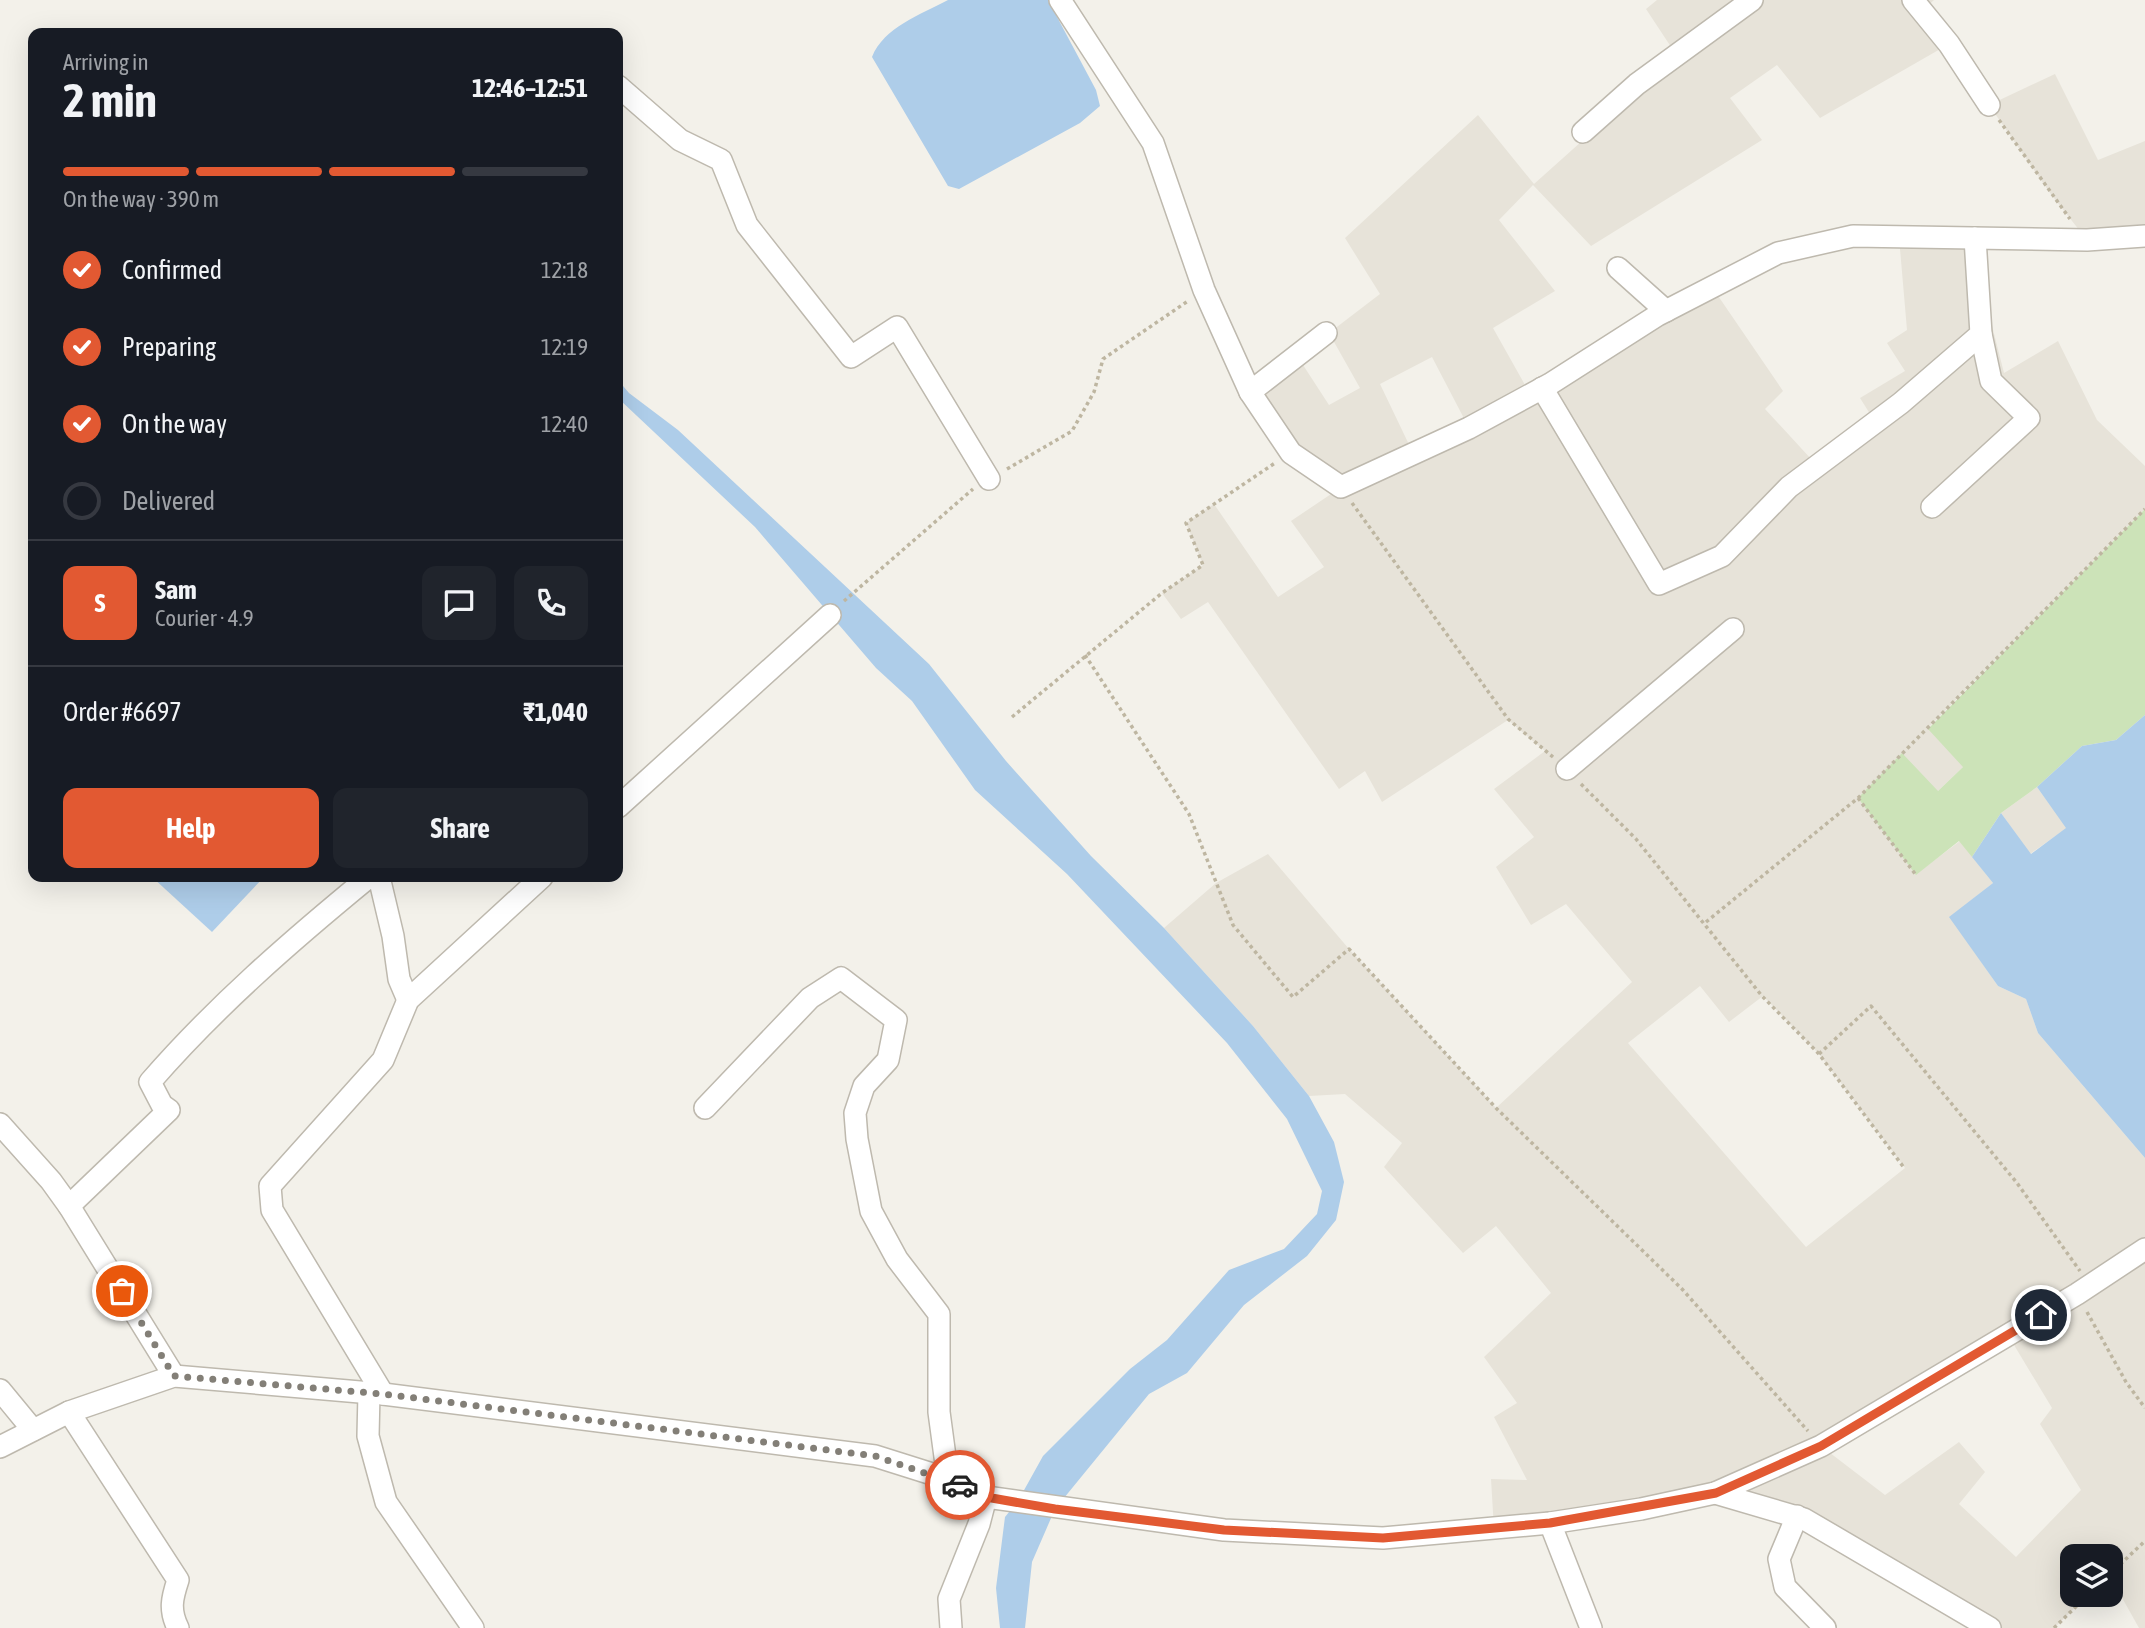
<!DOCTYPE html>
<html lang="en">
<head>
<meta charset="utf-8">
<style>
	:root { --surface:#171b24; --page:#20242c; --text:#f1f3f6; --muted:#9ea1a6; --line:#363941; --accent:#e25932 }
	body { margin:0; font-family:"Asap Condensed",sans-serif; background:var(--page); color:var(--text); height:100vh; display:flex; flex-direction:column; font-size:26px; white-space:nowrap }
	* { box-sizing:border-box; margin:0 }
	p { font-size:23px; color:var(--muted) }
	.icon { flex:none; width:38px; height:38px; fill:none; stroke:currentColor; stroke-width:2; stroke-linecap:round; stroke-linejoin:round }
	.map { position:relative; flex:1; overflow:hidden }
	.drawer { position:absolute; left:28px; top:28px; width:595px; height:854px; display:flex; flex-direction:column; background:var(--surface); border-radius:14px; box-shadow:0 7px 28px #0002 }
	.drawer>* { flex:none }
	.tools { position:absolute; left:2060px; top:1544px; display:grid; gap:14px }
	.tools a { display:grid; place-items:center; width:63px; height:63px; border-radius:14px; background:var(--surface); box-shadow:0 7px 28px #0002; font-size:35px }
	.pin { position:absolute; display:grid; place-items:center; width:60px; height:60px; color:#fff; margin:-30px; border:4px solid #fff; border-radius:50%; box-shadow:0 2px 7px #0007 }
	.courier { position:absolute; display:grid; place-items:center; width:70px; height:70px; margin:-35px; border:5px solid #e25932; border-radius:50%; background:#fff; color:#222; box-shadow:0 2px 9px #0007 }
	.headline em { font-style:normal; font-weight:700 }
	.headline div { display:flex; flex-direction:column-reverse }
	.headline { display:flex; align-items:center; justify-content:space-between; height:119px; padding:0 35px }
	h1 { font-size:46px; font-weight:700; line-height:52px }
	.bar { display:grid; grid-template-columns:repeat(4,1fr); gap:10px 7px; align-content:center; height:84px; padding:0 35px }
	.bar i { height:9px; border-radius:5px; background:var(--line) }
	.bar .current { background:var(--accent) }
	.bar p { grid-column:span 4 }
	.line { display:flex; align-items:center; gap:18px; padding:0 35px; border-top:2px solid var(--line) }
	.line div { flex:1 }
	.round { display:grid; place-items:center; flex:none; width:74px; height:74px; border-radius:14px; background:var(--page) }
	ol { padding:0 35px; list-style:none }
	li { display:flex; align-items:center; gap:21px; height:77px }
	li p { margin-inline-start:auto }
	li .icon { padding:7px; border-radius:50%; background:var(--accent); color:#fff; stroke-width:4 }
	li:last-child { color:var(--muted) }
	li i { width:38px; height:38px; border:4px solid var(--line); border-radius:50% }
	.cta { display:flex; gap:14px; margin-top:auto; padding:14px 35px }
	.cta a { flex:1; height:80px; border-radius:14px; background:var(--accent); color:#fff; font-size:28px; font-weight:700; line-height:80px; text-align:center }
	.cta a+a { background:var(--page); color:var(--text) }
	.map>svg:first-child { display:block }
	.residential { fill:#e7e3d9; fill-rule:evenodd }
	.green { fill:#cce3b8 }
	.water { fill:#aecde9 }
	.lines { fill:none; stroke-linecap:round; stroke-linejoin:round }
	.minor-casing { stroke:#beb9ae; stroke-width:24 }
	.path { stroke:#beb6a1; stroke-width:3.5; stroke-dasharray:3.5 3.5; stroke-linecap:butt }
	.minor { stroke:#fff; stroke-width:21 }
	.done { stroke:#837f77; stroke-width:7; stroke-dasharray:0 12.6 }
	.route { stroke:#e25932; stroke-width:9 }
</style>
</head>
<body>
<div class="map">
<svg width="2145" height="1628" viewBox="0 0 2145 1628">
	<rect width="100%" height="100%" fill="#f3f1ea"/>
	<g class="residential">
		<path d="M 1657,0 L 1934,0 L 1922,11 L 1949,44 L 1820,118 L 1777,65 L 1730,98 L 1762,140 L 1591,246 L 1533,185 L 1499,220 L 1555,291 L 1493,328 L 1530,394 L 1712,287 L 1783,391 L 1765,409 L 1812,460 L 1872,417 L 1860,398 L 1905,371 L 1887,343 L 1907,330 L 1899,237 L 1984,238 L 1987,306 L 2004,373 L 2058,341 L 2097,420 L 2145,466 L 2145,509 L 1928,728 L 1964,766 L 1938,791 L 1916,874 L 1960,841 L 1993,883 L 1950,917 L 1998,986 L 2026,999 L 2038,1033 L 2145,1158 L 2145,1628 L 2139,1628 L 2111,1578 L 2110,1556 L 2072,1556 L 2072,1594 L 2089,1594 L 2054,1628 L 1971,1628 L 1804,1519 L 1716,1493 L 1494,1529 L 1491,1479 L 1527,1480 L 1494,1417 L 1517,1403 L 1484,1357 L 1551,1293 L 1496,1226 L 1463,1253 L 1384,1167 L 1402,1143 L 1345,1094 L 1309,1096 L 1253,1026 L 1164,928 L 1216,883 L 1268,854 L 1349,949 L 1496,1108 L 1632,982 L 1566,904 L 1531,925 L 1496,867 L 1534,837 L 1494,789 L 1545,751 L 1508,720 L 1382,802 L 1365,771 L 1339,789 L 1208,602 L 1181,619 L 1162,593 L 1203,565 L 1186,523 L 1214,504 L 1278,597 L 1324,567 L 1291,521 L 1340,488 L 1291,453 L 1250,392 L 1292,348 L 1329,405 L 1360,388 L 1329,333 L 1380,294 L 1345,238 L 1478,115 L 1534,184 L 1677,56 L 1646,9 ZM 1432,357 L 1469,428 L 1414,455 L 1380,384 ZM 1700,986 L 1729,1022 L 1763,996 L 1819,1054 L 1905,1168 L 1806,1247 L 1628,1043 ZM 2008,1335 L 2052,1408 L 2040,1424 L 2081,1490 L 2016,1557 L 1959,1504 L 1985,1472 L 1959,1442 L 1885,1495 L 1821,1446 Z"/>
		<path d="M 2055,74 L 2098,160 L 2145,141 L 2145,236 L 2087,240 L 2050,193 L 1989,105 Z"/>
		<path d="M 2037,787 L 2067,828 L 2030,854 L 2001,813 Z"/>
	</g>
	<path class="green" d="M 2145,509 L 2145,715 L 2116,740 L 2082,746 L 2037,787 L 2001,813 L 1972,857 L 1959,841 L 1916,875 L 1858,798 L 1902,753 L 1938,791 L 1963,767 L 1928,729 Z"/>
	<g class="water">
		<path d="M 948,0 L 1048,0 L 1096,90 L 1100,106 L 1080,123 L 959,189 L 948,186 L 872,57 C 884,27 920,15 948,0 Z"/>
		<path d="M 618,380 L 629,393 L 678,430 L 929,664 L 1006,761 L 1091,856 L 1164,928 L 1253,1026 L 1309,1096 L 1334,1142 L 1344,1182 L 1336,1220 L 1307,1256 L 1244,1305 L 1187,1373 L 1149,1394 L 1055,1509 L 1032,1562 L 1025,1628 L 1000,1628 L 996,1588 L 1005,1517 L 1018,1501 L 1043,1456 L 1130,1369 L 1167,1340 L 1229,1270 L 1284,1249 L 1317,1214 L 1322,1191 L 1287,1119 L 1227,1043 L 1067,874 L 975,790 L 912,701 L 876,668 L 755,527 L 620,400 Z"/>
		<path d="M 2145,715 L 2145,1158 L 2038,1033 L 2026,999 L 1998,986 L 1949,917 L 1993,883 L 1972,857 L 2001,813 L 2031,854 L 2066,828 L 2037,787 L 2082,746 L 2116,740 Z"/>
		<path d="M 152,877 L 264,877 L 212,932 Z"/>
	</g>
	<g class="lines">
		<defs>
			<g id="minor">
				<path d="M 1060,0 L 1153,143 L 1204,290 L 1250,392 L 1291,453 L 1341,487 L 1469,428 L 1550,384 L 1658,315 L 1778,253 L 1853,236 L 2087,240 L 2145,236"/>
				<path d="M 1913,0 L 1949,44 L 1989,105"/>
				<path d="M 618,86 L 680,140 L 721,160 L 747,225 L 851,357 L 897,327 L 989,479"/>
				<path d="M 1583,132 L 1637,84 L 1752,0"/>
				<path d="M 1618,268 L 1666,311"/>
				<path d="M 1542,388 L 1659,584 L 1722,556 L 1789,487 L 1901,403 L 1981,334 L 1975,238"/>
				<path d="M 1250,392 L 1326,333"/>
				<path d="M 1932,507 L 2029,418 L 1991,381 L 1981,334"/>
				<path d="M 1567,769 L 1733,629"/>
				<path d="M 618,807 L 830,615"/>
				<path d="M 379,877 L 393,936 L 399,979 L 408,1000"/>
				<path d="M 705,1108 L 810,998 L 841,978 L 896,1020 L 888,1060 L 864,1086 L 855,1113 L 857,1139 L 871,1211 L 897,1259 L 939,1314 L 939,1412 L 948,1479"/>
				<path d="M 0,1124 L 51,1181 L 69,1206 L 174,1376"/>
				<path d="M 69,1206 L 169,1110 L 162,1105 L 150,1082 C 216,1006 291,941 369,877"/>
				<path d="M 0,1390 L 33,1430"/>
				<path d="M 369,1393 L 368,1436 L 386,1502 L 473,1628"/>
				<path d="M 383,1394 L 272,1210 L 270,1186 L 383,1060 L 408,1000 L 542,877"/>
				<path d="M 69,1412 L 178,1580 C 172,1598 169,1610 178,1628"/>
				<path d="M 0,1447 L 69,1412 L 174,1376 L 383,1394 L 875,1456 L 948,1479 L 986,1497 L 1224,1530 L 1383,1538 L 1550,1523 L 1641,1509 L 1715,1493 L 1821,1446 L 2077,1294 L 2145,1249"/>
				<path d="M 1715,1493 L 1804,1519 L 1990,1628"/>
				<path d="M 1797,1516 L 1779,1559 L 1785,1587 L 1825,1628"/>
				<path d="M 1550,1523 L 1591,1628"/>
				<path d="M 951,1628 L 949,1599 L 979,1524 L 986,1497"/>
			</g>
		</defs>
		<use href="#minor" class="minor-casing"/>
		<g class="path">
			<path d="M 1999,120 L 2070,219"/>
			<path d="M 1007,469 L 1072,431 L 1094,392 L 1103,359 L 1188,301"/>
			<path d="M 1352,503 L 1508,719 L 1553,757"/>
			<path d="M 844,601 L 973,489"/>
			<path d="M 1085,655 L 1189,814 L 1233,925 L 1293,997 L 1349,949 L 1496,1108 L 1682,1289 L 1808,1431"/>
			<path d="M 1012,717 L 1162,593 L 1203,565 L 1186,523 L 1275,463"/>
			<path d="M 1581,784 L 1636,839 L 1762,996 L 1819,1054 L 1905,1169"/>
			<path d="M 1858,798 L 1916,875"/>
			<path d="M 1706,922 L 1858,798 L 2145,509"/>
			<path d="M 1819,1054 L 1871,1006 L 2017,1183 L 2080,1271"/>
			<path d="M 2087,1312 L 2126,1382 L 2145,1408"/>
			<path d="M 2110,1574 L 2145,1541"/>
			<path d="M 2054,1628 L 2089,1594"/>
		</g>
		<use href="#minor" class="minor"/>
	</g>
	<g class="lines">
		<path class="done" d="M 122,1291 L 174,1376 L 383,1394 L 875,1456 L 960,1485"/>
		<path class="route" d="M 960,1485 L 986,1497 L 1055,1509 L 1224,1530 L 1383,1538 L 1550,1523 L 1716,1493 L 1821,1446 L 2041,1315"/>
	</g>
</svg>
<div class="tools">
<a><svg class="icon" aria-label="layers" viewBox="0 0 24 24"><path d="M12 4l9 5-9 5-9-5zM3 14l9 5 9-5"/></svg></a>
</div>
<div class="pin" style="left:122px;top:1291px;background:#ea580c"><svg class="icon" aria-label="bag" viewBox="0 0 24 24"><path d="M5 8h14l-1 12H6zM9 8a3 3 0 0 1 6 0"/></svg></div>
<div class="pin" style="left:2041px;top:1315px;background:#1f2937"><svg class="icon" aria-label="home" viewBox="0 0 24 24"><path d="M3 11l9-7 9 7M6 9v11h12V9"/></svg></div>
<div class="courier" style="left:960px;top:1485px"><svg class="icon" aria-label="car" viewBox="0 0 24 24"><path d="M5 17H2v-5l4-1 3-4h7l3 4 3 1v5h-3M9 17h6M6 11h13"/><circle cx="7" cy="17" r="2"/><circle cx="17" cy="17" r="2"/></svg></div>
<section class="drawer">
<div class="headline"><div><h1>2 min</h1><p>Arriving in</p></div><em>12:46–12:51</em></div>
<div class="bar"><i class="current"></i><i class="current"></i><i class="current"></i><i></i><p>On the way · 390 m</p></div>
<ol>
<li><svg class="icon" aria-label="check" viewBox="0 0 24 24"><path d="M5 12l5 5 9-10"/></svg>Confirmed<p>12:18</p></li>
<li><svg class="icon" aria-label="check" viewBox="0 0 24 24"><path d="M5 12l5 5 9-10"/></svg>Preparing<p>12:19</p></li>
<li><svg class="icon" aria-label="check" viewBox="0 0 24 24"><path d="M5 12l5 5 9-10"/></svg>On the way<p>12:40</p></li>
<li><i></i>Delivered</li>
</ol>
<div class="line" style="height:126px"><b class="round" style="background:var(--accent);color:#fff">S</b><div><b>Sam</b><p>Courier · 4.9</p></div><a class="round"><svg class="icon" aria-label="chat" viewBox="0 0 24 24"><path d="M4 5h16v11H9l-5 4z"/></svg></a><a class="round"><svg class="icon" aria-label="phone" viewBox="0 0 24 24"><path d="M5 4h4l2 5-3 2q2 4 5 5l2-3 5 2v4C11 20 4 13 5 4z"/></svg></a></div>
<div class="line" style="height:91px"><div>Order #6697</div><b>₹1,040</b></div>
<div class="cta"><a>Help</a><a>Share</a></div>
</section>
</div>
</body>
</html>
